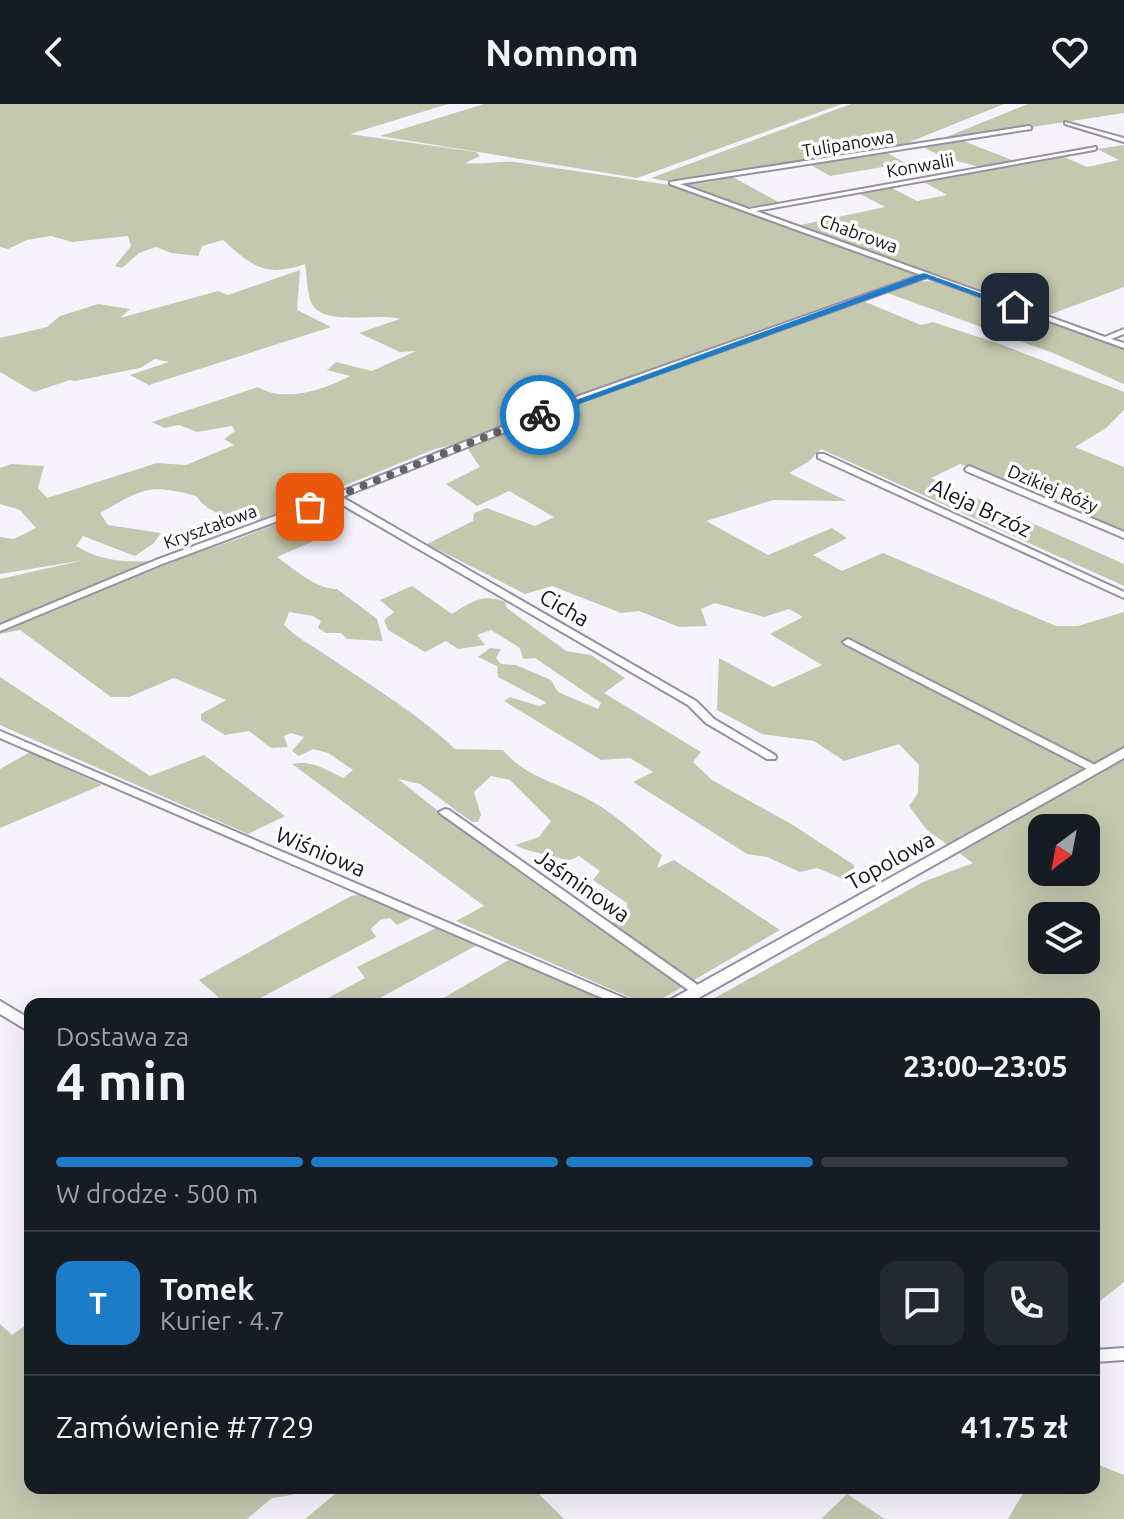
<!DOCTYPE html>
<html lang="pl">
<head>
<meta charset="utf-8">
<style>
	:root { --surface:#171b24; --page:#242831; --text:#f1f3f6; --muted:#9ea1a6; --line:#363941; --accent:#1c7cc8 }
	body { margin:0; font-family:Ubuntu,sans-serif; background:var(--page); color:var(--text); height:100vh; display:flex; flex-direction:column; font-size:30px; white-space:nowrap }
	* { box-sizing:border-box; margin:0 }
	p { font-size:26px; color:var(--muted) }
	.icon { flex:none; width:44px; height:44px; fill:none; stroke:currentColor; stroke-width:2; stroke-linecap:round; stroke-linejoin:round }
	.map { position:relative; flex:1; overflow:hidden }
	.side { position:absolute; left:24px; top:894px; width:1076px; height:496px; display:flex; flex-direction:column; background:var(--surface); border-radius:16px; box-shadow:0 8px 32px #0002 }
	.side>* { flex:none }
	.needle { width:52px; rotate:212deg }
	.buttons { position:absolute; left:1028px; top:710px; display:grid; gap:16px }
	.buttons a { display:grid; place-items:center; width:72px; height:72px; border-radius:16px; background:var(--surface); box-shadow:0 8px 32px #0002; font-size:40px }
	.pin { position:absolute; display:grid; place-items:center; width:68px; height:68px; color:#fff; margin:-34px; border-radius:16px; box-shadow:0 4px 12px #0006 }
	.courier { position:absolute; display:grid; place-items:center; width:80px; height:80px; margin:-40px; border:6px solid #1c7cc8; border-radius:50%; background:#fff; color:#222; box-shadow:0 2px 10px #0007 }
	.overview em { font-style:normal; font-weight:700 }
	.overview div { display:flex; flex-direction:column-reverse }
	.overview { display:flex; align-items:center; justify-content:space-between; height:136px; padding:0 32px }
	h1 { font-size:52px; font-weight:700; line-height:60px }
	.bar { display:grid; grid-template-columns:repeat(4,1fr); gap:12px 8px; align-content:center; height:96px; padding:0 32px }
	.bar i { height:10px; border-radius:6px; background:var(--line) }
	.bar .active { background:var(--accent) }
	.bar p { grid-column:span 4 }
	.line { display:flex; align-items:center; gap:20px; padding:0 32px; border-top:2px solid var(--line) }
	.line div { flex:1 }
	.round { display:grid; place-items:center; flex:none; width:84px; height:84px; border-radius:16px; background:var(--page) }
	header { display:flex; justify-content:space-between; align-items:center; height:104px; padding:0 32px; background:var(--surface); font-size:36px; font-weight:700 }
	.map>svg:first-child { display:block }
	.green { fill:#c4c8af; fill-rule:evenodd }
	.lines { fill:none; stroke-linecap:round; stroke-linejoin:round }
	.minor-casing { stroke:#9790a3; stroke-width:4 }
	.tertiary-casing { stroke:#9790a3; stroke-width:4 }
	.minor { fill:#fff; fill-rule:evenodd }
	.tertiary { fill:#fff; fill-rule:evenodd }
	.route { fill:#1c7cc8 }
	.done { stroke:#646168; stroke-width:8; stroke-dasharray:0 14.4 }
	.labels { text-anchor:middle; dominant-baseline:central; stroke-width:7; stroke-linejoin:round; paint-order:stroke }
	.far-street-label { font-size:18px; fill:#151219; stroke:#fff }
	.street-label { font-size:22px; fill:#151219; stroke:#fff }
</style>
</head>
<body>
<header><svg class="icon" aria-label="back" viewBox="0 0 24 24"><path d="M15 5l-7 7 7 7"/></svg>Nomnom<svg class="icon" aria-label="heart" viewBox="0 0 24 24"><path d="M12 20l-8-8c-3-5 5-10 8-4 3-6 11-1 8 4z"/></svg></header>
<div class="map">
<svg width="1124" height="1415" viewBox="0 0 1124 1415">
	<rect width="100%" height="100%" fill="#f6f3fc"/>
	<g class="green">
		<path d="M 0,0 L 448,0 L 350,30 L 476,48 L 480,52 L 465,59 C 484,61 497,57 515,58 L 670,81 L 919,170 L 911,176 C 919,179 930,176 939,178 L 1124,245 L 1124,280 L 1053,249 L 879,186 L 856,194 L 921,221 L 933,218 L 1000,240 L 1124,288 L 1124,306 L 1106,324 L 1075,343 L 1124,363 L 1124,429 L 960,360 L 931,374 L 1124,460 L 1124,482 L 821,345 L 808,358 L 789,369 L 847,397 L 773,396 L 706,417 L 768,451 L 832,424 L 847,434 L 813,451 L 842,467 L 883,449 L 1056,522 L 1078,522 L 1124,508 L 1124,1178 L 1094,1202 L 1094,900 L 704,900 L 923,778 L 973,759 L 927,726 L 909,702 L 918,689 L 919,661 L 899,640 L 844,657 L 814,637 L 762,630 L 717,606 L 719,554 L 773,583 L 822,561 L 770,530 L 803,513 L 789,505 L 764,513 L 715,499 L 701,505 L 707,522 L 679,523 L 639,507 L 621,509 L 552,482 L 525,490 L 427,440 L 473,417 L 474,409 L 487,404 L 535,422 L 554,413 L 509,387 L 477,402 L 446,380 L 480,363 L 463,338 L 435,345 L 257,417 C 235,416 209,411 196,392 C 148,379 143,385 100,409 L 108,421 L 161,429 L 154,439 L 135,452 L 83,432 L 76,442 C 139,482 239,434 301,410 L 332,429 L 277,453 C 293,464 317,486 337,485 L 377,515 L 383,537 L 347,535 L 341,529 L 326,529 L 318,524 L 321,517 L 313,512 L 289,508 L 284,521 C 300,537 317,544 335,557 C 376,585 419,611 455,645 L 503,646 C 525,674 563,680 593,698 C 618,712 640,734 662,751 L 657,764 L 674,756 L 780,826 L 653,900 L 646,900 L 615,887 L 456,817 L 484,802 L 292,660 C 312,656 325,665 343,674 L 353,666 L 328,649 L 313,645 L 299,652 L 292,647 L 304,633 L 291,629 L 284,632 L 288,643 L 271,644 L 249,627 L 225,631 L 201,616 L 201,610 L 226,596 L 174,574 L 129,593 L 111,593 L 20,526 L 0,530 L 0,475 L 84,456 L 0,470 L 0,433 L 14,435 L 36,424 L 20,406 L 0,400 L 0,364 L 11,360 L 44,362 L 38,384 L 47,394 L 157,359 L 186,361 L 234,341 L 224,335 L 235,327 L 232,322 L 197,328 L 179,321 L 164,324 L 152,318 L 258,283 C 284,299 324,286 350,272 L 327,266 L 336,258 L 372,267 L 416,247 L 400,248 L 359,229 L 400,215 C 378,208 322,224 311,198 C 307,187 307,172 305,160 C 265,174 252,162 223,136 L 202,142 L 198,152 L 171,149 L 156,143 L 139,149 L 122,164 L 115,162 L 131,142 L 128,132 L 72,138 L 51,132 L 27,136 L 8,145 L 0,143 ZM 491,672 L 510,676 L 551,717 L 539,733 L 515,741 C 532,750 550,749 568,757 L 579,752 L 600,767 L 593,776 L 627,799 C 626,815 615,818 601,823 L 472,734 L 398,675 L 420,680 L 472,718 L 478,718 L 481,711 L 474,688 ZM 1042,724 L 1086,724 L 1086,768 L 1042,768 ZM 1042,812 L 1086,812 L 1086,856 L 1042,856 Z"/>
		<path d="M 484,0 L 842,0 L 637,74 L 380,32 Z"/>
		<path d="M 851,0 L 1004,0 L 895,44 L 671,78 L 651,74 Z"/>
		<path d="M 1028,0 L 1124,0 L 1124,9 L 934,38 Z"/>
		<path d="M 962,36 C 979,44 996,49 1014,57 L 979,63 L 943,53 L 921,42 Z"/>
		<path d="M 1124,41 L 1124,183 L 1046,212 L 796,122 L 885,103 L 858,89 L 890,83 L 917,97 L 947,91 L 922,77 L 1062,52 L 1087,63 L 1119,56 L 1097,45 Z"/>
		<path d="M 885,48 L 906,59 L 830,72 L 809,60 Z"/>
		<path d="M 731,72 L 780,99 L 748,103 L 681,81 Z"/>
		<path d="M 300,166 L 297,206 L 331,223 L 149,281 L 130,271 L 169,258 L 155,255 L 140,264 L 75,277 L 70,276 L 34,288 L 0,268 L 0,234 L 47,223 L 60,212 L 98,200 L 130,205 L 120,214 L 218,187 L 228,191 Z"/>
		<path d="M 412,482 L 452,510 C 471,498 483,489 505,498 L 507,504 L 566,547 L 591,551 L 625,574 L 604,589 L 701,648 L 693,658 L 712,676 L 793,721 L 854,761 L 854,769 L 841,774 L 817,764 L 800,768 L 767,753 L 747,750 L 633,678 L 653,668 L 630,654 L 601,656 L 504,597 L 510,593 L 539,602 L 547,599 L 498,573 L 497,562 L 478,553 L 490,544 L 501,545 L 496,554 L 501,560 L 516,561 L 551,576 L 558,588 L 598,605 L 601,599 L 535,554 L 523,555 L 520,544 L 491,526 L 477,531 L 485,541 L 458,545 L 446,537 L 425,548 L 388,526 L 384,516 L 394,508 L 380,496 Z"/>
		<path d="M 0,573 L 150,672 L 204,651 L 285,712 L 248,730 L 0,621 Z"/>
		<path d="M 30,648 L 102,681 L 0,724 L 0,665 Z"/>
		<path d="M 364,790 L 415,812 L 397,821 L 390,814 L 380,816 L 371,825 L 376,833 L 249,900 L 226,900 L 199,876 L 351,792 Z"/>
		<path d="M 438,823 L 479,840 L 369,900 L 317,900 L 365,874 L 357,863 Z"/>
		<path d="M 512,854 L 603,894 L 593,900 L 433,900 Z"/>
		<path d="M 0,1220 L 12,1231 L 26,1221 L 30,1226 L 30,1384 L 300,1384 L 292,1391 L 272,1394 L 247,1415 L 0,1415 Z"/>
		<path d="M 1094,1359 L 1124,1371 L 1124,1415 L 1008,1415 L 1026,1384 L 1094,1384 Z"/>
		<path d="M 342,1384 L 533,1384 L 564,1415 L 305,1415 Z"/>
		<path d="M 847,1390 L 885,1415 L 821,1415 Z"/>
	</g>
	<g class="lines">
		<defs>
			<g id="minor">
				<path d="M 1065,18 L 1124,34 L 1124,38 L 1065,20 Z"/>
				<path d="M 1029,22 L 1031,23 L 1031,25 L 680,80 L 749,105 L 1096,43 L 1096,45 L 1094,46 L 756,107 L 1105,233 L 1124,225 L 1124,230 L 1111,235 L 1124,239 L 1124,244 L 927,173 L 585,296 L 342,393 L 696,597 L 714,615 L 775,651 L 776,653 L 775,655 L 767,655 L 706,619 L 688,601 L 334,396 L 162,460 L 0,527 L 0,521 L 156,456 L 332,391 L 579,292 L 921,171 L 670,80 L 670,78 Z"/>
				<path d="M 818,350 L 824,350 L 1124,488 L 1124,494 L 818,354 Z"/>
				<path d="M 969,362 L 1124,428 L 1124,434 L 966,367 L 965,365 Z"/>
				<path d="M 848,535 L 1099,663 L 1100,665 L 1095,668 L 1091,667 L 845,540 L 843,538 Z"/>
				<path d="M 0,627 L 631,897 L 633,900 L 616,900 L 0,634 Z"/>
				<path d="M 445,705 L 449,706 L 702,884 L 704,887 L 702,890 L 694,890 L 441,710 L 439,708 Z"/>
				<path d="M 1124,1244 L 1124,1256 L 1094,1258 L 1094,1246 Z"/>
			</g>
			<g id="tertiary">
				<path d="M 1124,644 L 1124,654 L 688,900 L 668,900 L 670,896 Z"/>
				<path d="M 0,897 L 30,915 L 30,928 L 0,910 Z"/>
			</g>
		</defs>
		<use href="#minor" class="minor-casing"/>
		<use href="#tertiary" class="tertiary-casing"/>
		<use href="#minor" class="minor"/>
		<use href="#tertiary" class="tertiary"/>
	</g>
	<path class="route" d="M 924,169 L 1019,203 L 1012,205 L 927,174 L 543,313 L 535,311 Z"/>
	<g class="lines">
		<path class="done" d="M 310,403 L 540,311"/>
	</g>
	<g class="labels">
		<g class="far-street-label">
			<text transform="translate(848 39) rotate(-9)">Tulipanowa</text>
			<text transform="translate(920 61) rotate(-10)">Konwalii</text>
			<text transform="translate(859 129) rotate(20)">Chabrowa</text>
			<text transform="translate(1053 384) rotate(23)">Dzikiej Róży</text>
			<text transform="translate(210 422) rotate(-20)">Kryształowa</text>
		</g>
		<g class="street-label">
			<text transform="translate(981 403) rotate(25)">Aleja Brzóz</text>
			<text transform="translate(565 503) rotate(30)">Cicha</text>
			<text transform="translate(321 747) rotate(23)">Wiśniowa</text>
			<text transform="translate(890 756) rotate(-29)">Topolowa</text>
			<text transform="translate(583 781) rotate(35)">Jaśminowa</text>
		</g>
	</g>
</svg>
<div class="buttons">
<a><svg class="needle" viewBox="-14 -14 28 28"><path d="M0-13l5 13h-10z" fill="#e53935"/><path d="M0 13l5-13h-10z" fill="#9ea1a6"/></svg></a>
<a><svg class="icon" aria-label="layers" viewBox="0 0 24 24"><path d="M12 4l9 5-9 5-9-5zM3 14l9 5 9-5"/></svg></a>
</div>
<div class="pin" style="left:310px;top:403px;background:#ea580c"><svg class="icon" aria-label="bag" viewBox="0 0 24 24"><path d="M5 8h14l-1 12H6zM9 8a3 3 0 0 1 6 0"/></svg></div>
<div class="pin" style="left:1015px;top:203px;background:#1f2937"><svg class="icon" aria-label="home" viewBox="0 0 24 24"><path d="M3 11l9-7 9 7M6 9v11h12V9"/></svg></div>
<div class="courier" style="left:540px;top:311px"><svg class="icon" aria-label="bike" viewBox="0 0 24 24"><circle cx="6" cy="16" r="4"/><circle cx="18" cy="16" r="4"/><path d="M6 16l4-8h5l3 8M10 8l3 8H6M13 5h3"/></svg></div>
<section class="side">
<div class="overview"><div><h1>4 min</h1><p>Dostawa za</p></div><em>23:00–23:05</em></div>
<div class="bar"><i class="active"></i><i class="active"></i><i class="active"></i><i></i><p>W drodze · 500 m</p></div>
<div class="line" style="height:144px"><b class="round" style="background:var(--accent);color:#fff">T</b><div><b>Tomek</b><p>Kurier · 4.7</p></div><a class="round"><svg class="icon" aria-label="chat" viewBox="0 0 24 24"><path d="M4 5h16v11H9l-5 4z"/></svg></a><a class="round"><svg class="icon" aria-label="phone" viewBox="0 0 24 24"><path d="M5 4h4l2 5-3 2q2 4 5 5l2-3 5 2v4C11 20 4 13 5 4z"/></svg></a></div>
<div class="line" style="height:104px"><div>Zamówienie #7729</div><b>41.75 zł</b></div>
</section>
</div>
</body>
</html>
